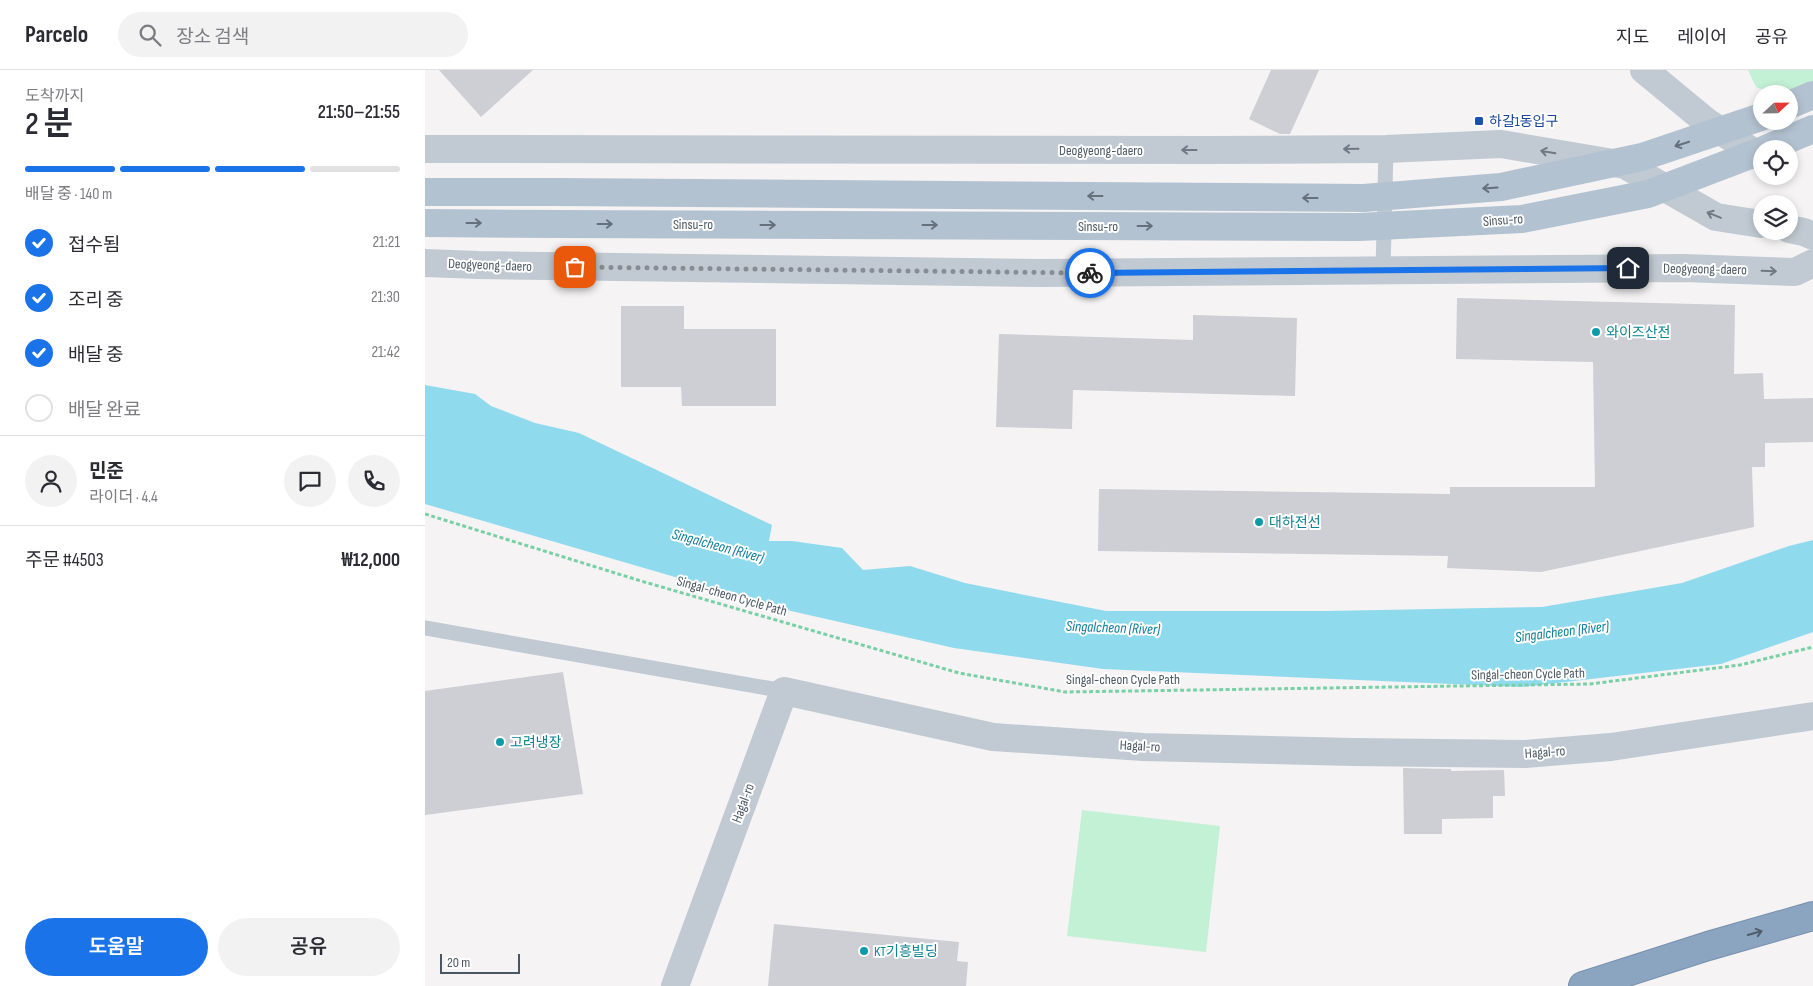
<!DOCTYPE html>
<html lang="ko">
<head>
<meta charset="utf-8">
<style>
	:root { --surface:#fff; --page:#f2f2f3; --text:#2b2b33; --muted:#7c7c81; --line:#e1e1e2; --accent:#1a73e8 }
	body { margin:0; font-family:"Sofia Sans Condensed","Noto Sans KR",sans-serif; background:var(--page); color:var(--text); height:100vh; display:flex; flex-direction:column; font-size:19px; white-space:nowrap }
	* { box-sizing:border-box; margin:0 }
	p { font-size:16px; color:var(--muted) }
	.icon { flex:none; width:28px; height:28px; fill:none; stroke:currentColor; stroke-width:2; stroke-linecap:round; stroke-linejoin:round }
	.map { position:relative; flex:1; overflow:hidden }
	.details { display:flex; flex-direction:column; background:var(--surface); width:425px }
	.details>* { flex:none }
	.needle { width:32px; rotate:68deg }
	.controls { position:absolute; left:1328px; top:15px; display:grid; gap:10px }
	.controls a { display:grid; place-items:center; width:45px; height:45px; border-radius:50%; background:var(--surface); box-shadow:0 2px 8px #0003; font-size:25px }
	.scale { position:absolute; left:15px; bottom:12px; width:80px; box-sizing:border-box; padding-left:5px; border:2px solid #4a5661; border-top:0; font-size:14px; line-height:18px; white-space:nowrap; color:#4a5661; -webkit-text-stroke:4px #fff; paint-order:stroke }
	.pin { position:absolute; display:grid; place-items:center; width:42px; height:42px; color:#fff; margin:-21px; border-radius:10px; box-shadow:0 2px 8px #0006 }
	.courier { position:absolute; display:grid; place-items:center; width:50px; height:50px; margin:-25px; border:4px solid #1a73e8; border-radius:50%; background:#fff; color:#222; box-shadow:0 1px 6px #0007 }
	.overview em { font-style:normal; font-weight:600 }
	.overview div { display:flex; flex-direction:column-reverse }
	.overview { display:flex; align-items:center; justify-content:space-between; height:85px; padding:0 25px }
	h1 { font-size:32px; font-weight:600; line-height:38px }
	.bar { display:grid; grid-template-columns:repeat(4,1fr); gap:8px 5px; align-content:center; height:60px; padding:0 25px }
	.bar i { height:6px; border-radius:4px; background:var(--line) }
	.bar .selected { background:var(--accent) }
	.bar p { grid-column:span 4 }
	.line { display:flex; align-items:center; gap:12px; padding:0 25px; border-top:1px solid var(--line) }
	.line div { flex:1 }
	.round { display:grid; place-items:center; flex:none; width:52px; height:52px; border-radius:26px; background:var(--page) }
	ol { padding:0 25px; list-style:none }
	li { display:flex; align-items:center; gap:15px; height:55px }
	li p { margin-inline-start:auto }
	li .icon { padding:5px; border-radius:50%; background:var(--accent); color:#fff; stroke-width:4 }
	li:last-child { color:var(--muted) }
	li i { width:28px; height:28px; border:2px solid var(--line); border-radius:50% }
	.primary-button { display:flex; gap:10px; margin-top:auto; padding:10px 25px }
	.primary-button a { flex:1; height:58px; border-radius:30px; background:var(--accent); color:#fff; font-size:20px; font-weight:600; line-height:58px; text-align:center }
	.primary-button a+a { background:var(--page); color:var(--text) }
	header { display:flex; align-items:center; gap:30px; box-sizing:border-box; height:70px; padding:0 25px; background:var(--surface); border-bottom:1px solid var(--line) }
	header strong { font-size:24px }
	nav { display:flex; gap:28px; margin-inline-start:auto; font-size:18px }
	.search { width:350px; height:45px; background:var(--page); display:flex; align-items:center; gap:12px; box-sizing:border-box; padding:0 18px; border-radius:28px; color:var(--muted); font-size:19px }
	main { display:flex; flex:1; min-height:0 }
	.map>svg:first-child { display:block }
	.green { fill:#c3f1d5 }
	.water { fill:#90daee }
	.building { fill:#cdcfd5 }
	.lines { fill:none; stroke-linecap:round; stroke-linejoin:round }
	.motorway-casing { stroke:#7690ad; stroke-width:30 }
	.path { stroke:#7ad0a6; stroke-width:3; stroke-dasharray:4 2.5; stroke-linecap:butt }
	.service { stroke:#c1cad2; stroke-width:15 }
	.minor { stroke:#c1cad2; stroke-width:28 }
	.tertiary { stroke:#c1cad2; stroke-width:28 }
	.primary { stroke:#b3c2d1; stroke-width:28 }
	.motorway { stroke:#8ba5c1; stroke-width:28 }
	.primary-bridge { stroke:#b3c2d1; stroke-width:28 }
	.oneway { stroke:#64717d }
	.oneway2 { stroke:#6e7983 }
	.oneway3 { stroke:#505e6b }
	.done { stroke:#868d94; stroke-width:5; stroke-dasharray:0 9 }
	.route { stroke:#1a73e8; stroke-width:6 }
	.transit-dot { fill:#1a4fb4; stroke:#fff; stroke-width:2 }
	.culture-dot { fill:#0f9aa8; stroke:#fff; stroke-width:2 }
	.labels { text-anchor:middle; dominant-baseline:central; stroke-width:4; stroke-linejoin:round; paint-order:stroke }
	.transit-label { font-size:14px; fill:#164399; stroke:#fff; text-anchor:start }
	.street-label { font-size:14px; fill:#4a5661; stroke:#fff }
	.culture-label { font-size:14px; fill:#0d838f; stroke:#fff; text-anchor:start }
	.water-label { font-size:15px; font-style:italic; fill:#0c7c9b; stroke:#fff }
</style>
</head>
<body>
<header>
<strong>Parcelo</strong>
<div class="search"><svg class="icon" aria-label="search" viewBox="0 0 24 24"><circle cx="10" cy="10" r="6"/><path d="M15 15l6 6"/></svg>장소 검색</div>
<nav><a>지도</a><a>레이어</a><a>공유</a></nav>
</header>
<main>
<section class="details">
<div class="overview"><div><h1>2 분</h1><p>도착까지</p></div><em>21:50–21:55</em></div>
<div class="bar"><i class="selected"></i><i class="selected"></i><i class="selected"></i><i></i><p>배달 중 · 140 m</p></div>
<ol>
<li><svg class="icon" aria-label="check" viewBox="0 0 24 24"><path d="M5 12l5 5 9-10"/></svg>접수됨<p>21:21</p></li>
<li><svg class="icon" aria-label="check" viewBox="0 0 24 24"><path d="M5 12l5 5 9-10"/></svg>조리 중<p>21:30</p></li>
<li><svg class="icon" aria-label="check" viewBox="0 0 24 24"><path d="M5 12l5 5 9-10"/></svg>배달 중<p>21:42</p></li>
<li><i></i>배달 완료</li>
</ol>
<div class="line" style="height:90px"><a class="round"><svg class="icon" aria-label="person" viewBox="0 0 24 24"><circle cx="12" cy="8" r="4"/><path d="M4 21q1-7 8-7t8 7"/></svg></a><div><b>민준</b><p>라이더 · 4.4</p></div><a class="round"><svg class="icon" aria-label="chat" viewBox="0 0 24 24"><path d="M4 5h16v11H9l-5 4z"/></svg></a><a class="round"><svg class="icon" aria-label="phone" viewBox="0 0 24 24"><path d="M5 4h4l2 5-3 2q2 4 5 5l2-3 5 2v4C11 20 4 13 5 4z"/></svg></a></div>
<div class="line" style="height:65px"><div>주문 #4503</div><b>₩12,000</b></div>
<div class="primary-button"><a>도움말</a><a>공유</a></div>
</section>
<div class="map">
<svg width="1388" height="916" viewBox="0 0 1388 916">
	<rect width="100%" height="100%" fill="#f5f3f3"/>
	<g class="green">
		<path d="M 1323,0 L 1388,0 L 1388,38 L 1364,24 L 1350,24 L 1331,17 Z"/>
		<path d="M 657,740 L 795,756 L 781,882 L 642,866 Z"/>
	</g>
	<path class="water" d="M 0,315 L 50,324 L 66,336 L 110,353 L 154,363 L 347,455 L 344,471 L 367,471 L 417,478 L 438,500 L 485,496 L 540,513 L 681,541 L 901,541 L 1117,537 L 1257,513 L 1364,476 L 1388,470 L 1388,562 L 1296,594 L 1097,617 L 678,599 L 529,578 L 366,541 L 0,434 Z"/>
	<g class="building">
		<path d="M 14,0 L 108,0 L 56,47 Z"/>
		<path d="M 846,0 L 894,0 L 865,64 L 855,64 L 824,49 Z"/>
		<path d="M 1032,228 L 1310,235 L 1309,304 L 1338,303 L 1339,329 L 1388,328 L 1388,372 L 1340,373 L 1340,397 L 1327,397 L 1329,457 L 1116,502 L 1022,498 L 1023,486 L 673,481 L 674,419 L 1025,424 L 1025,417 L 1170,417 L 1168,292 L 1031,289 Z"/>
		<path d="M 196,236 L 259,236 L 259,259 L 351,259 L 351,336 L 257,336 L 256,317 L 196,317 Z"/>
		<path d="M 768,245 L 872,248 L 870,326 L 648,320 L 647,359 L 571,357 L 574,264 L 768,270 Z"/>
		<path d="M 138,602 L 158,724 L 0,745 L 0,621 Z"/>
		<path d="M 978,698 L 1026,699 L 1026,701 L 1079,700 L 1080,726 L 1068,726 L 1068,748 L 1017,749 L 1017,764 L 979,764 Z"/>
		<path d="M 349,854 L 534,872 L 532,891 L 543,892 L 541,916 L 343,916 Z"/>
	</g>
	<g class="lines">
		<defs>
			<path id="motorway" d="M 1158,916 L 1283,876 L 1388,846"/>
		</defs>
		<use href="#motorway" class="motorway-casing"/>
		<path class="path" d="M 0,444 L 216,511 L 534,603 L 640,622 L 1165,614 L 1315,595 L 1388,577"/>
		<g class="service">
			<path d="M 958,200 L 961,79"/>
			<path d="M 0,558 L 359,621"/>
		</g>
		<g class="minor">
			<path d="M 1219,0 L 1282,52 L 1336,87"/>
			<path d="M 250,916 L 359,621 L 568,667 L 718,677 L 929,682 L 1100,684 L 1186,677 L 1388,646"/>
		</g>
		<g class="tertiary">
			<path d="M 0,79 L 779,80 L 961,79 L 1076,74 L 1200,95 L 1291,147 L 1336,154"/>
			<path d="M 1364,159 L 1379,162 L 1388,166"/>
			<path d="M 0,193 L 53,195 L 617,203 L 1259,198 L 1370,202 L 1388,193"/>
		</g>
		<g class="primary">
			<path d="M 1364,35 L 1388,25"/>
			<path d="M 1341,79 L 1388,59"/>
			<path d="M 0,122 L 131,122"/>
			<path d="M 0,153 L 131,154"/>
		</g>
		<use href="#motorway" class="motorway"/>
		<g class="primary-bridge">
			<path d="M 131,122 L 939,128 L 1076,117 L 1217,87 L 1336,47"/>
			<path d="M 131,154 L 934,157 L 1097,149 L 1223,124 L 1336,81"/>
		</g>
	</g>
	<defs><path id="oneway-shaft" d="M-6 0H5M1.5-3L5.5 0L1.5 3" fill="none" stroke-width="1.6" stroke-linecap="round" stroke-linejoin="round" transform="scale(1.25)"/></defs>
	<g class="oneway">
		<use href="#oneway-shaft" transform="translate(1257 74) rotate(162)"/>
		<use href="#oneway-shaft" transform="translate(1065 118) rotate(176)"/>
		<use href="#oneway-shaft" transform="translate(670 126) rotate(-180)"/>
		<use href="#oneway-shaft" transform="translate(885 128) rotate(-180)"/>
		<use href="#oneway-shaft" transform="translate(49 153)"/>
		<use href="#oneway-shaft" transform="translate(180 154)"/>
		<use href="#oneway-shaft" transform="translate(343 155)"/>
		<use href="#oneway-shaft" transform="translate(505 155)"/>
		<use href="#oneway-shaft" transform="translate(720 156)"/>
	</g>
	<g class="oneway2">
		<use href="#oneway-shaft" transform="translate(926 79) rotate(179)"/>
		<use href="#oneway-shaft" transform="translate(764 80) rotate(-180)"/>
		<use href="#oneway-shaft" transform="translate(1123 82) rotate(-170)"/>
		<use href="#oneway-shaft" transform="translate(1289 145) rotate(-158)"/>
		<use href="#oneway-shaft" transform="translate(1344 201) rotate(2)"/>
	</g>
	<use class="oneway3" href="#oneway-shaft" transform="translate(1330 863) rotate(-16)"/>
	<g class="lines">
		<path class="done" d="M 150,197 L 665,203"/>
		<path class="route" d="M 665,203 L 1203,198"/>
	</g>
	<rect class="transit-dot" x="1049" y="46" width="10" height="10" rx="2.5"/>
	<g class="culture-dot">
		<circle cx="1171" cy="262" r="5"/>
		<circle cx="834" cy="452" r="5"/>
		<circle cx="75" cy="672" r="5"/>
		<circle cx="439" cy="881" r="5"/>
	</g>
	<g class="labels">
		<g class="transit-label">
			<text x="1064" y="51">하갈1동입구</text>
		</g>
		<g class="street-label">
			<text x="676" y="80">Deogyeong-daero</text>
			<text transform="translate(1078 150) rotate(-4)">Sinsu-ro</text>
			<text x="268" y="154">Sinsu-ro</text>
			<text x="673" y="156">Sinsu-ro</text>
			<text transform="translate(65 195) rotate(2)">Deogyeong-daero</text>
			<text transform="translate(1280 199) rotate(1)">Deogyeong-daero</text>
			<text transform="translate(307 526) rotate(16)">Singal-cheon Cycle Path</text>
			<text transform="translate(1103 604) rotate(-1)">Singal-cheon Cycle Path</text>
			<text x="698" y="609">Singal-cheon Cycle Path</text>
			<text transform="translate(715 676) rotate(3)">Hagal-ro</text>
			<text transform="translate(1120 682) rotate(-4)">Hagal-ro</text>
			<text transform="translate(318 733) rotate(-70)">Hagal-ro</text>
		</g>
		<g class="culture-label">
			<text x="1181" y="262">와이즈산전</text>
			<text x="844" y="452">대하전선</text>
			<text x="85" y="672">고려냉장</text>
			<text x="449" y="881">KT기흥빌딩</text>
		</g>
		<g class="water-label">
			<text transform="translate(293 476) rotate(15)">Singalcheon (River)</text>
			<text transform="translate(688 558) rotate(2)">Singalcheon (River)</text>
			<text transform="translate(1137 562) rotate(-7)">Singalcheon (River)</text>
		</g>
	</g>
</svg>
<div class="controls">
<a><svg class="needle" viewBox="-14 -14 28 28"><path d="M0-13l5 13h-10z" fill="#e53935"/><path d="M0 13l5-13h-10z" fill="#7c7c81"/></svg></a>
<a><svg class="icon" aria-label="locate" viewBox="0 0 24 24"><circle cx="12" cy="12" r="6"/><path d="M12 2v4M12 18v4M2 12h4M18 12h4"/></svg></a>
<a><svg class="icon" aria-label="layers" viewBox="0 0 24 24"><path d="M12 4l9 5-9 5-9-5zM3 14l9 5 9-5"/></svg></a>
</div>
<div class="scale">20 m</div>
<div class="pin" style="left:150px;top:197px;background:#ea580c"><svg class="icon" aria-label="bag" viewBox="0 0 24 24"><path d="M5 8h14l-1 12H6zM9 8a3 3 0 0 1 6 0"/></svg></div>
<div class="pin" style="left:1203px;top:198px;background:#1f2937"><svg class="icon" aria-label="home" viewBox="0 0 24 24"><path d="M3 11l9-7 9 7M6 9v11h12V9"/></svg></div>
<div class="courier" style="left:665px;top:203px"><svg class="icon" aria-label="bike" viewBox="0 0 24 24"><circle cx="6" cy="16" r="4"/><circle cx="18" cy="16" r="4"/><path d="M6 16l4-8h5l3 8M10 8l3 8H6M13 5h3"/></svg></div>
</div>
</main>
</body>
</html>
